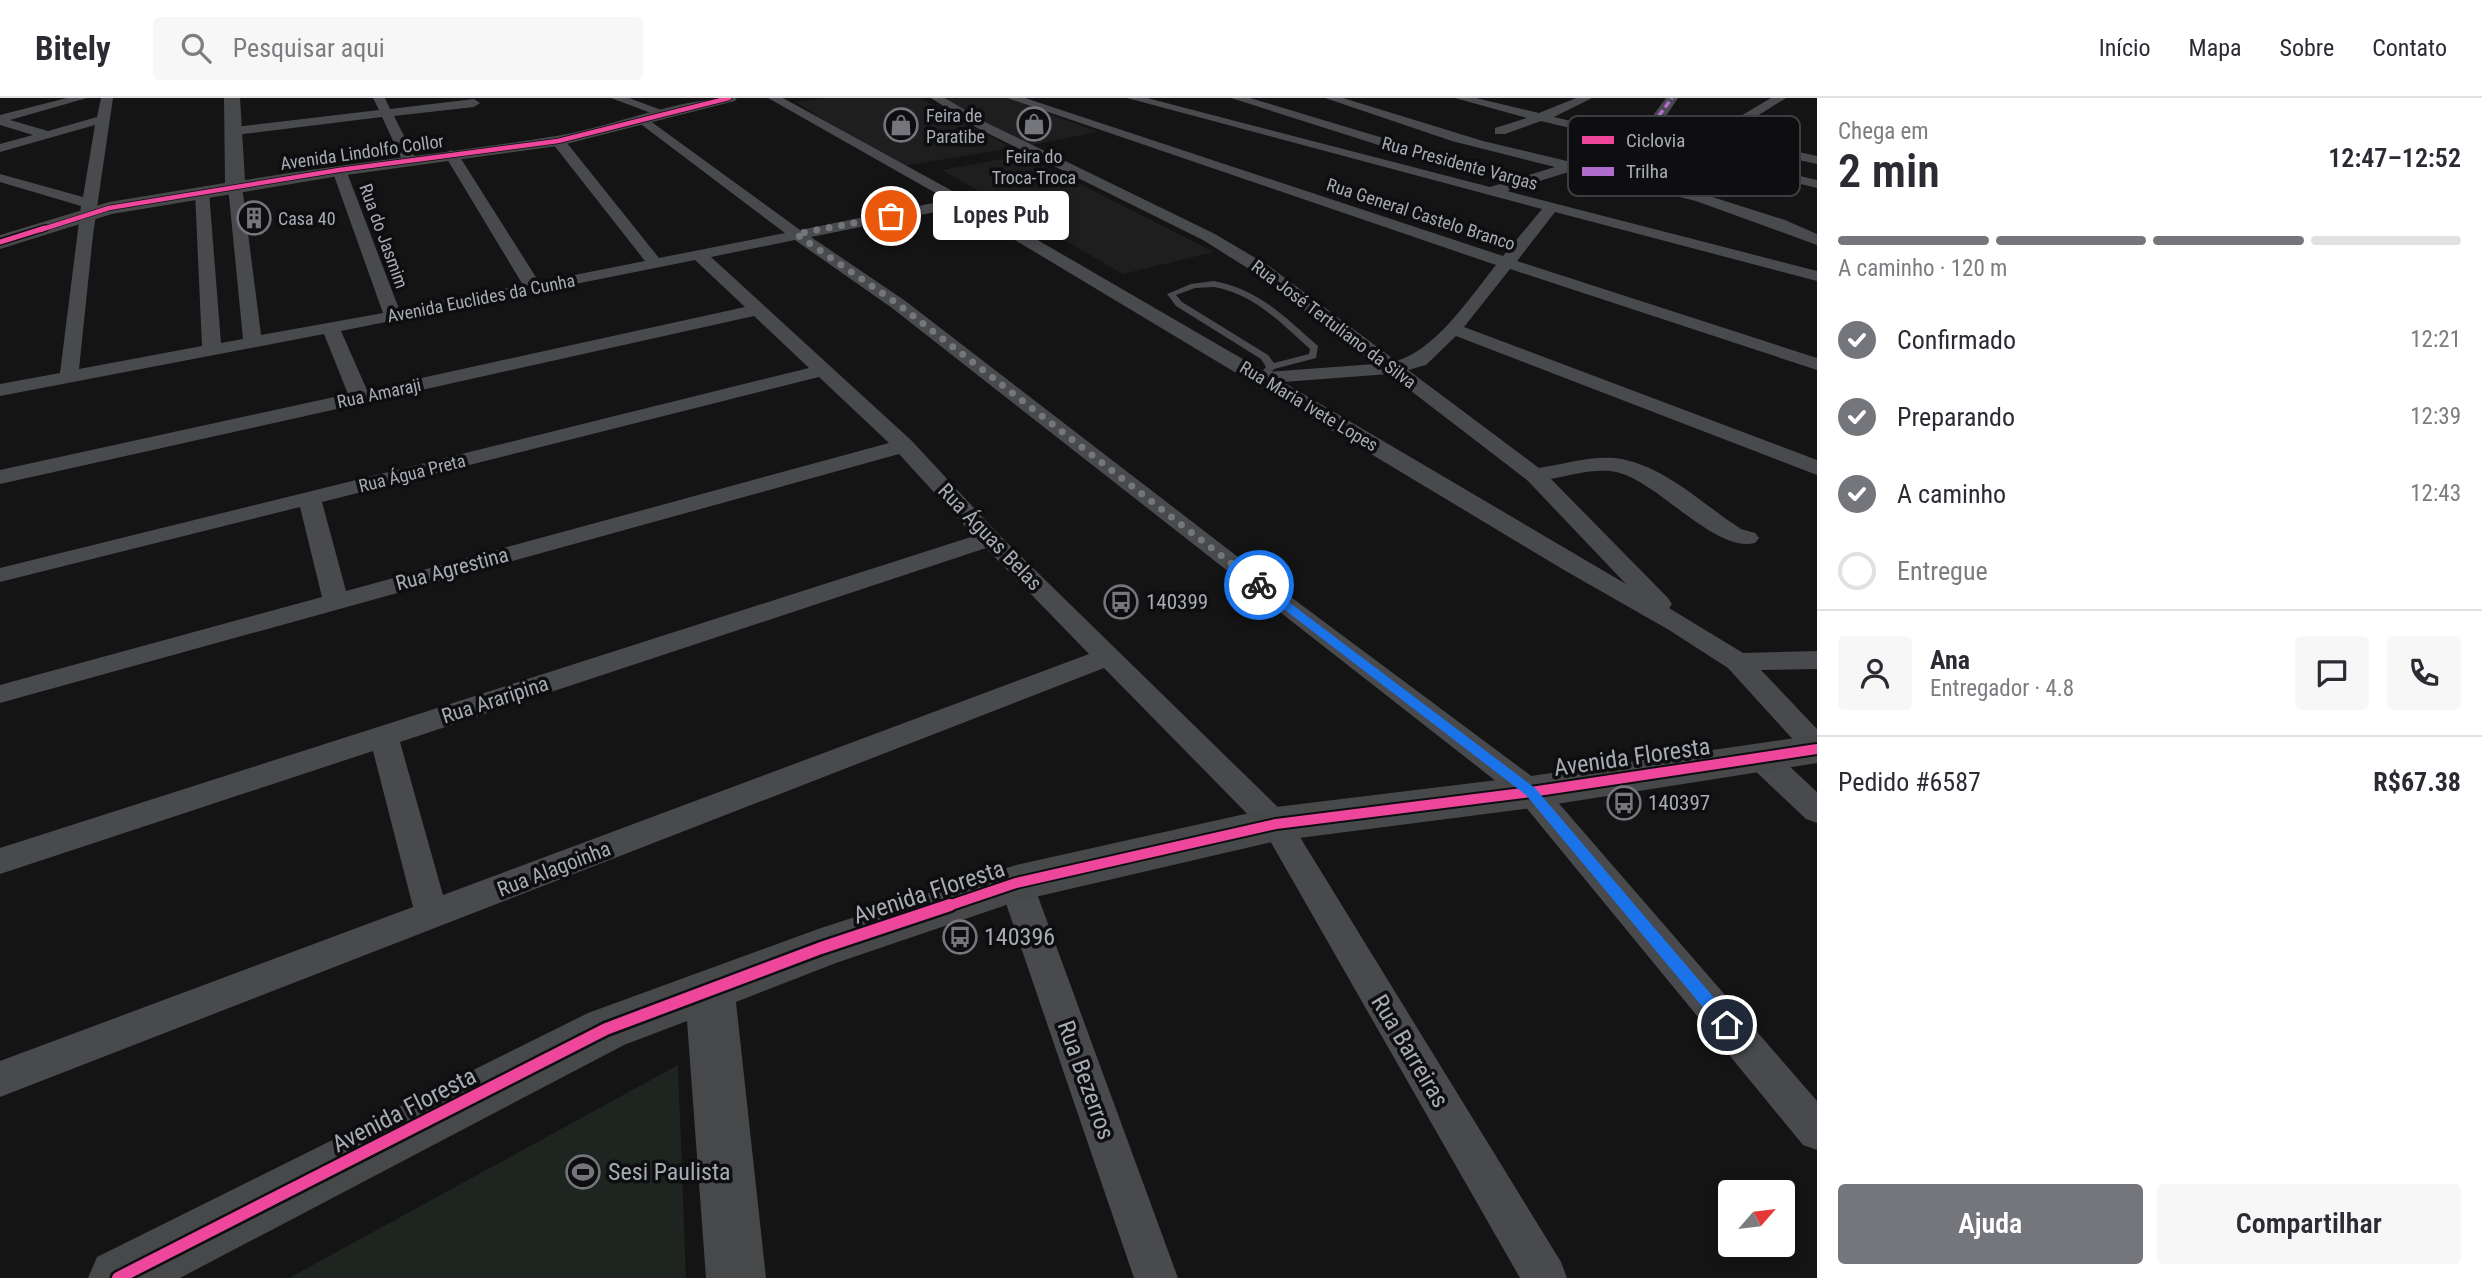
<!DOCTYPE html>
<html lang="pt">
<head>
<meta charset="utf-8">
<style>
	:root { --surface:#fff; --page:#f7f7f7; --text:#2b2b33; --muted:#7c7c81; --line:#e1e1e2; --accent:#74767b }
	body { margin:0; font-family:"Roboto Condensed",sans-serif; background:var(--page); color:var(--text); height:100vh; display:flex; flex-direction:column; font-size:26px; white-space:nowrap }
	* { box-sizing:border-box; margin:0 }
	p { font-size:23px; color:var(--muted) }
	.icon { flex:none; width:38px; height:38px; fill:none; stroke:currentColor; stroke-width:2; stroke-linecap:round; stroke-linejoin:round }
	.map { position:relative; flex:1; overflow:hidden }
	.panel { display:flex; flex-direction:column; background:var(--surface); width:665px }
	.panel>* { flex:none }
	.needle { width:46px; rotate:62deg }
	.controls { position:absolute; left:1718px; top:1082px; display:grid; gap:14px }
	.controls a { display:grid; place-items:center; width:77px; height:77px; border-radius:7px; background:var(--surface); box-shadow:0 4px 10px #0003; font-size:35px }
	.pin { position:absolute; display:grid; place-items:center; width:60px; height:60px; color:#fff; margin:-30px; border:4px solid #fff; border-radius:50%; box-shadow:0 2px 7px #0007 }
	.courier { position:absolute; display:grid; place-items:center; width:70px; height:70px; margin:-35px; border:5px solid #1a73e8; border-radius:50%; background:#fff; color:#222; box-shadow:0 2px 9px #0007 }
	.bubble { position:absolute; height:49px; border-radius:7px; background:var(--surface); box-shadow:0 4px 10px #0003; font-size:23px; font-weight:600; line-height:49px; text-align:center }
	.head em { font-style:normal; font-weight:600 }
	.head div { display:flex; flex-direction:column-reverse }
	.head { display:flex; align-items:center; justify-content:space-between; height:119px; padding:0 21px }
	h1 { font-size:46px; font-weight:600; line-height:52px }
	.bar { display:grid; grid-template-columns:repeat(4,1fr); gap:10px 7px; align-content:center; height:84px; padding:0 21px }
	.bar i { height:9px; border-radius:5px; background:var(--line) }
	.bar .on { background:var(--accent) }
	.bar p { grid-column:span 4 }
	.line { display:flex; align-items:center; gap:18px; padding:0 21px; border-top:2px solid var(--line) }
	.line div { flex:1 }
	.round { display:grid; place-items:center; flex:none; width:74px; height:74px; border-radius:7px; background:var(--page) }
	ol { padding:0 21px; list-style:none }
	li { display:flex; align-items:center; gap:21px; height:77px }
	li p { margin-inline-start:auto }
	li .icon { padding:7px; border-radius:50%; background:var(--accent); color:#fff; stroke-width:4 }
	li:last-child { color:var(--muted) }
	li i { width:38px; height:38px; border:4px solid var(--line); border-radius:50% }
	.primary-button { display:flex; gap:14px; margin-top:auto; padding:14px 21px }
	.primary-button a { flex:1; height:80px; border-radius:7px; background:var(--accent); color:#fff; font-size:28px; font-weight:600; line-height:80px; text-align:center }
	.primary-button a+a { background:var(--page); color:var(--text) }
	header { display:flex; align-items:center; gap:42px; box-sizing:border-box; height:98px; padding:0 35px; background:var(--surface); border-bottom:2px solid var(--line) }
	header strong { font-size:33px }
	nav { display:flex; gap:38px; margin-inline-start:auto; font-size:24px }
	.search { width:490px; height:63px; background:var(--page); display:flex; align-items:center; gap:18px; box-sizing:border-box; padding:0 24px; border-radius:7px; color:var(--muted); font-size:26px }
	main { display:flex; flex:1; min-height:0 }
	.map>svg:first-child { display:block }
	.built { fill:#1e1e1f }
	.green { fill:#1e241f }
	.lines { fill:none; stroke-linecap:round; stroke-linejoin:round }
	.lane { fill:#494a4d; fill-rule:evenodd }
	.street { fill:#494a4d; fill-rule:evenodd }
	.secondary { fill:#47484a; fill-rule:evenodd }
	.quiet { stroke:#b06ccc; stroke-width:3.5; stroke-dasharray:7 3.5; stroke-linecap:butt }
	.cycleway-far3-casing { stroke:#0e0e10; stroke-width:6 }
	.cycleway-far2-casing { stroke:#0e0e10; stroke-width:8 }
	.cycleway-far1-casing { stroke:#0e0e10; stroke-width:14 }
	.cycleway-casing { stroke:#0e0e10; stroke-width:17 }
	.cycleway-far3 { stroke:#ed469a; stroke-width:4.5 }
	.cycleway-far2 { stroke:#ed469a; stroke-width:5 }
	.cycleway-far1 { stroke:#ed469a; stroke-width:10 }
	.cycleway { stroke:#ed469a; stroke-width:12 }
	.route { fill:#1a73e8 }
	.done { stroke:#74767b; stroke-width:7; stroke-dasharray:0 12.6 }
	.labels { text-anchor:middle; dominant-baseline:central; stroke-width:7; stroke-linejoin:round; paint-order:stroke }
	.far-poi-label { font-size:18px; fill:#a7abb3; stroke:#0e0e10; text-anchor:start }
	.far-street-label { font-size:18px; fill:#a7abb3; stroke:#0e0e10 }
	.street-label { font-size:21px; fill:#a7abb3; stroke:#0e0e10 }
	.poi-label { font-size:21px; fill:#a7abb3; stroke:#0e0e10; text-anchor:start }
	.near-street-label { font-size:24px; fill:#a7abb3; stroke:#0e0e10 }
	.near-poi-label { font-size:24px; fill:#a7abb3; stroke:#0e0e10; text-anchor:start }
	.key { fill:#0e0e10; stroke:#3c3d41; stroke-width:2 }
	.key-label { font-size:19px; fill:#a7abb3 }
</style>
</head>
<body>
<header>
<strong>Bitely</strong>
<div class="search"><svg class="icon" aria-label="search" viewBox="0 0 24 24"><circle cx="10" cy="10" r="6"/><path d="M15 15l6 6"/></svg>Pesquisar aqui</div>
<nav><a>Início</a><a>Mapa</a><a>Sobre</a><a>Contato</a></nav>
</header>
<main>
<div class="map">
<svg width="1817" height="1180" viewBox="0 0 1817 1180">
	<rect width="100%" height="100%" fill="#141414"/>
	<g class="built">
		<path d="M 826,0 L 920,0 L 1012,50 L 897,69 L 796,4 Z"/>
		<path d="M 946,0 L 1007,0 L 1098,34 L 1032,47 L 974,19 Z"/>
		<path d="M 1023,57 L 1214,154 L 1123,176 L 942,72 Z"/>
	</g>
	<path class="green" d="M 678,967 L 686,1180 L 289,1180 Z"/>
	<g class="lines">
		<path class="lane" d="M 1214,183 C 1260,192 1285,219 1318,248 L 1316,260 L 1274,271 L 1265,282 L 1259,282 L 1257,280 L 1266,269 L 1261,261 L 1176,208 L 1167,196 L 1191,186 ZM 1214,189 C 1254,196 1281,225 1310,251 L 1309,256 L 1274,265 L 1268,257 L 1182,204 L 1176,197 L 1195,190 Z"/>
		<g class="street">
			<path d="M 67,0 L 87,0 L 10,22 L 48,33 L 97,19 L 101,0 L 113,0 L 93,137 L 79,271 L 202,248 L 195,94 L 202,90 L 209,94 L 221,245 L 243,241 L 228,88 L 235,84 L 242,88 L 261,237 L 383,215 L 332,72 L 339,68 L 346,72 L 399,211 L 523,187 L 444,56 L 451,52 L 458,56 L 539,184 L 645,163 L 553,46 L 553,40 L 563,40 L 659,160 L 785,135 L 638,24 L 638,18 L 642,17 L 800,132 L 948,102 L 768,0 L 783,0 L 967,101 L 1265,274 L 1375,266 L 1257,176 L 1203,142 L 979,31 L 931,0 L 945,0 L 987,25 L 1215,136 L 1269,168 L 1396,263 C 1436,252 1471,198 1496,167 L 1007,0 L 1025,0 L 1503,158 L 1542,111 L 1127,0 L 1147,0 L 1490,89 L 1555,69 L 1452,43 L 1325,0 L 1343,0 L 1483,43 L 1571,64 L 1611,40 L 1541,23 L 1505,36 L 1495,36 L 1495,30 L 1527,20 L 1455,0 L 1476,0 L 1539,15 L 1576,0 L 1592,0 L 1554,19 L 1817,82 L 1817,90 L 1624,43 L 1586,68 L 1706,97 L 1785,122 L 1817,136 L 1817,147 L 1696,103 L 1572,73 L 1507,93 L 1817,173 L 1817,183 L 1555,114 L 1517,163 L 1817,260 L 1817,272 L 1510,171 L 1464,229 L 1817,362 L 1817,377 L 1456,238 L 1426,267 L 1408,272 L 1539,370 C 1564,366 1590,358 1615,360 C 1663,366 1702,406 1741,431 L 1755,435 L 1759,440 L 1755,445 C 1716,455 1661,387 1620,375 C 1599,369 1572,377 1551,381 L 1668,500 L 1672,506 L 1669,510 L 1743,555 L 1817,553 L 1817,571 L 1761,572 L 1817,631 L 1817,660 L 1807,657 L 1728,570 L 1669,532 L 1564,472 L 960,109 L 811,139 L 904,202 L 1264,479 L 1542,686 L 1817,1003 L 1817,1052 L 1803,1047 L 1520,702 L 892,210 L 795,142 L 711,159 L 912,343 L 998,436 L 1287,718 L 1561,1164 L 1567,1180 L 1520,1180 L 1265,734 L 1104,570 L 0,999 L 0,963 L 413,809 L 373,653 L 0,776 L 0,750 L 974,438 L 899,356 L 0,605 L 0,587 L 322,499 L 300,409 L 0,484 L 0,470 L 809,270 L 754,218 L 0,386 L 0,372 L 348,296 L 324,236 L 0,298 L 0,286 L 60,275 L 81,108 L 0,84 L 0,76 L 83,99 L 95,27 L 0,54 L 0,46 L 33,37 L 0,27 L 0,17 ZM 695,162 L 745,209 L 367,292 L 341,233 ZM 1389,276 L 1527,382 L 1626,486 L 1283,284 ZM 819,279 L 889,345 L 346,493 L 322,404 ZM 986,450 L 1089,556 L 443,797 L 400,644 Z"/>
			<path d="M 373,0 L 385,0 L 390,11 L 474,1 L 480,5 L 474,9 L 394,18 L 416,62 L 409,66 L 402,62 L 382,19 L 235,37 L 229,33 L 235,29 L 379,12 Z"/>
			<path d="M 611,0 L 629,0 L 669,15 L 663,19 L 659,18 Z"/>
			<path d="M 1231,0 L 1250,0 L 1423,52 L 1425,55 L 1423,58 L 1413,58 Z"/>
			<path d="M 1666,0 L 1678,0 L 1662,24 L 1712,35 L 1771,0 L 1786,0 L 1725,38 L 1817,58 L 1817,66 L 1652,30 L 1649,23 Z"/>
			<path d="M 1761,649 L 1772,652 L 1817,694 L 1817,725 L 1806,721 L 1750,668 L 1746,660 L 1750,652 Z"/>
			<path d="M 1016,772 L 1028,776 L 1033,785 L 1178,1180 L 1134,1180 L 999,785 L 1004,776 Z"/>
		</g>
		<g class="secondary">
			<path d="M 224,0 L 240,0 L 245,82 C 348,65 452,55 556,38 C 617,28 675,0 737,0 L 735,3 L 558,48 L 339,78 L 112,116 L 0,151 L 0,137 L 109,104 L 225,85 Z"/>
			<path d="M 1817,637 L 1817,665 L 1531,710 L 1276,743 L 1018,803 L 836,865 L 736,904 L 766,1180 L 706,1180 L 687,923 L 624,947 L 180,1180 L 88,1180 L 97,1159 L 588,915 L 821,830 L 1016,767 L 1276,709 L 1531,678 Z"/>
		</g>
		<path class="quiet" d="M 1656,27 L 1655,23 L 1672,0"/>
		<defs>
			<path id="cycleway-far3" d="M 40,132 L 109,110 L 339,72 L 558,43 L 729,0"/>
			<path id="cycleway-far2" d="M 0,144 L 45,130"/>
			<path id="cycleway-far1" d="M 945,809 L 1016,785 L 1276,726 L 1531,694 L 1817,651"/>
			<path id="cycleway" d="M 118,1180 L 606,931 L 821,850 L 950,807"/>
		</defs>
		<use href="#cycleway-far3" class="cycleway-far3-casing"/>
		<use href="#cycleway-far2" class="cycleway-far2-casing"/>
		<use href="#cycleway-far1" class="cycleway-far1-casing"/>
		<use href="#cycleway" class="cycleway-casing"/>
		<use href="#cycleway-far3" class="cycleway-far3"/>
		<use href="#cycleway-far2" class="cycleway-far2"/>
		<use href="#cycleway-far1" class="cycleway-far1"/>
		<use href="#cycleway" class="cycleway"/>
	</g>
	<path class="route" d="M 1255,484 L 1262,484 L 1535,690 L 1733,922 L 1735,927 L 1733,932 L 1722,932 L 1526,697 L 1255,489 Z"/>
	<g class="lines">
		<path class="done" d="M 891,118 L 796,136 L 898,206 L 1259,487"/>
	</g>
	<defs>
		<symbol id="shop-ring" viewBox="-11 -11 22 22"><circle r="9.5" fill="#0e0e10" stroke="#74767b" stroke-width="1.5"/><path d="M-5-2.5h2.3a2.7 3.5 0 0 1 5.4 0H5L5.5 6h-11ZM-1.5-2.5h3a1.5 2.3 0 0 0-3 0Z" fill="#74767b"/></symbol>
		<symbol id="building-ring" viewBox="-11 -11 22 22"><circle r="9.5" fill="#0e0e10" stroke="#74767b" stroke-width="1.5"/><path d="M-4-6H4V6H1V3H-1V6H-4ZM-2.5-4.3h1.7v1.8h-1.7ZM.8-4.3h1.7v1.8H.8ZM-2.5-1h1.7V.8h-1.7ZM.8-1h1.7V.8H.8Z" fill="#74767b"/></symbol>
		<symbol id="bus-ring" viewBox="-11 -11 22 22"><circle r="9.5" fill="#0e0e10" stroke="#74767b" stroke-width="1.5"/><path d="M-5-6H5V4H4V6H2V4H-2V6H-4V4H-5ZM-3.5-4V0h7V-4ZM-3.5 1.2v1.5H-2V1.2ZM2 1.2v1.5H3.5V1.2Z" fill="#74767b"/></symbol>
		<symbol id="stadium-ring" viewBox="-11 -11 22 22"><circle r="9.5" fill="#0e0e10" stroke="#74767b" stroke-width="1.5"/><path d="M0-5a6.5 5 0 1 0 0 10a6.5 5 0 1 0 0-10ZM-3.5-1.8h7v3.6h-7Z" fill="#74767b"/></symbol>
	</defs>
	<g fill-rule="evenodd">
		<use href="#shop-ring" x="1015" y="7" width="38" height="38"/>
		<use href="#shop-ring" x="882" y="8" width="38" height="38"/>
		<use href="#building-ring" x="235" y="101" width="38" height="38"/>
		<use href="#bus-ring" x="1102" y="485" width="38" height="38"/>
		<use href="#bus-ring" x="1605" y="686" width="38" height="38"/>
		<use href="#bus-ring" x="941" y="820" width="38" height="38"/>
		<use href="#stadium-ring" x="564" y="1055" width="38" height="38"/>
	</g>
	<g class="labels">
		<g class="far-poi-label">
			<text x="926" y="17">Feira de<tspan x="926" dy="21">Paratibe</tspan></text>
			<text x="1034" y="58" text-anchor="middle">Feira do<tspan x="1034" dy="21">Troca-Troca</tspan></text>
			<text x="278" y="120">Casa 40</text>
		</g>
		<g class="far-street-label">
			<text transform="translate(362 54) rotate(-8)">Avenida Lindolfo Collor</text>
			<text transform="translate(1460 65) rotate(15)">Rua Presidente Vargas</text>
			<text transform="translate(1421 116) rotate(18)">Rua General Castelo Branco</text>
			<text transform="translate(384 138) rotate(70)">Rua do Jasmim</text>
			<text transform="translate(481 200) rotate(-11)">Avenida Euclides da Cunha</text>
			<text transform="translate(1334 226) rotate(37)">Rua José Tertuliano da Silva</text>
			<text transform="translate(379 295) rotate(-12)">Rua Amaraji</text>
			<text transform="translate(1309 308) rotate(31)">Rua Maria Ivete Lopes</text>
			<text transform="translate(412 375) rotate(-14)">Rua Água Preta</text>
		</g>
		<g class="street-label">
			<text transform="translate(990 439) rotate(46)">Rua Águas Belas</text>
			<text transform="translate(452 471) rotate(-15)">Rua Agrestina</text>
			<text transform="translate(495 602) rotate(-18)">Rua Araripina</text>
			<text transform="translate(554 771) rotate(-21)">Rua Alagoinha</text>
		</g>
		<g class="poi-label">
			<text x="1146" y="504">140399</text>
			<text x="1648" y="705">140397</text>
		</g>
		<g class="near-street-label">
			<text transform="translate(1632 659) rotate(-8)">Avenida Floresta</text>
			<text transform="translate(929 794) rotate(-18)">Avenida Floresta</text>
			<text transform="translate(1410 953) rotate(59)">Rua Barreiras</text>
			<text transform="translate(1086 982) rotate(70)">Rua Bezerros</text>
			<text transform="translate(404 1012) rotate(-27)">Avenida Floresta</text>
		</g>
		<g class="near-poi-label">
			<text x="984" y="839">140396</text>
			<text x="608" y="1074">Sesi Paulista</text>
		</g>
	</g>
	<rect x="1568" y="18" width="232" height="80" rx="10" class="key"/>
	<rect x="1582" y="38" width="32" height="8" fill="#ed469a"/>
	<rect x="1582" y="69" width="32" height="9" fill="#b06ccc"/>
	<g class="key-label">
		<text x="1626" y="49">Ciclovia</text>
		<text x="1626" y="80">Trilha</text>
	</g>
</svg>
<div class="controls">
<a><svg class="needle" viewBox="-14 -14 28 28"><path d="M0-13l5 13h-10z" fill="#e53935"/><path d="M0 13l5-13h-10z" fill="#7c7c81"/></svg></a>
</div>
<div class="pin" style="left:891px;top:118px;background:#ea580c"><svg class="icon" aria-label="bag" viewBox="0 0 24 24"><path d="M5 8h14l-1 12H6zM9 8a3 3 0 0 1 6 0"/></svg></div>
<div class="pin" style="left:1727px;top:927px;background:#1f2937"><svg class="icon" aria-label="home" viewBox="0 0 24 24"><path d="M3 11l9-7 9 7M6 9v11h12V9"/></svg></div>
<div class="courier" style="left:1259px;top:487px"><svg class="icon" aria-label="bike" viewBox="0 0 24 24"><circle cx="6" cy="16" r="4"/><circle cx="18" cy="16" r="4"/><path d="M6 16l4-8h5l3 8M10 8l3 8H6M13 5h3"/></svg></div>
<div class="bubble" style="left:933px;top:93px;width:136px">Lopes Pub</div>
</div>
<section class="panel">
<div class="head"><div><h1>2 min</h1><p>Chega em</p></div><em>12:47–12:52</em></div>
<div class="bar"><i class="on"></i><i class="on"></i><i class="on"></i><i></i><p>A caminho · 120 m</p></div>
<ol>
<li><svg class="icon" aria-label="check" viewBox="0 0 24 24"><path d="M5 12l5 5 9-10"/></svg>Confirmado<p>12:21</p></li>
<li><svg class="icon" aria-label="check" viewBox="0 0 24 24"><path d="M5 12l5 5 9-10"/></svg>Preparando<p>12:39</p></li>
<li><svg class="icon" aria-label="check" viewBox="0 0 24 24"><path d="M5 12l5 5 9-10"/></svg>A caminho<p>12:43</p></li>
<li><i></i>Entregue</li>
</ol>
<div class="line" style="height:126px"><a class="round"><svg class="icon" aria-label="person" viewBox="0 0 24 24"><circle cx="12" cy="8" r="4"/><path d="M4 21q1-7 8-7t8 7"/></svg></a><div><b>Ana</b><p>Entregador · 4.8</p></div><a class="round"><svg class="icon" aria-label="chat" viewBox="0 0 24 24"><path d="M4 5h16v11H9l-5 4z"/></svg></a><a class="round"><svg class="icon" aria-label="phone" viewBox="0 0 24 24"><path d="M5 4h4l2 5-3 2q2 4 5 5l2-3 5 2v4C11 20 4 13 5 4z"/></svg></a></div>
<div class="line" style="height:91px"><div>Pedido #6587</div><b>R$67.38</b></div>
<div class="primary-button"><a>Ajuda</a><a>Compartilhar</a></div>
</section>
</main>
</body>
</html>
